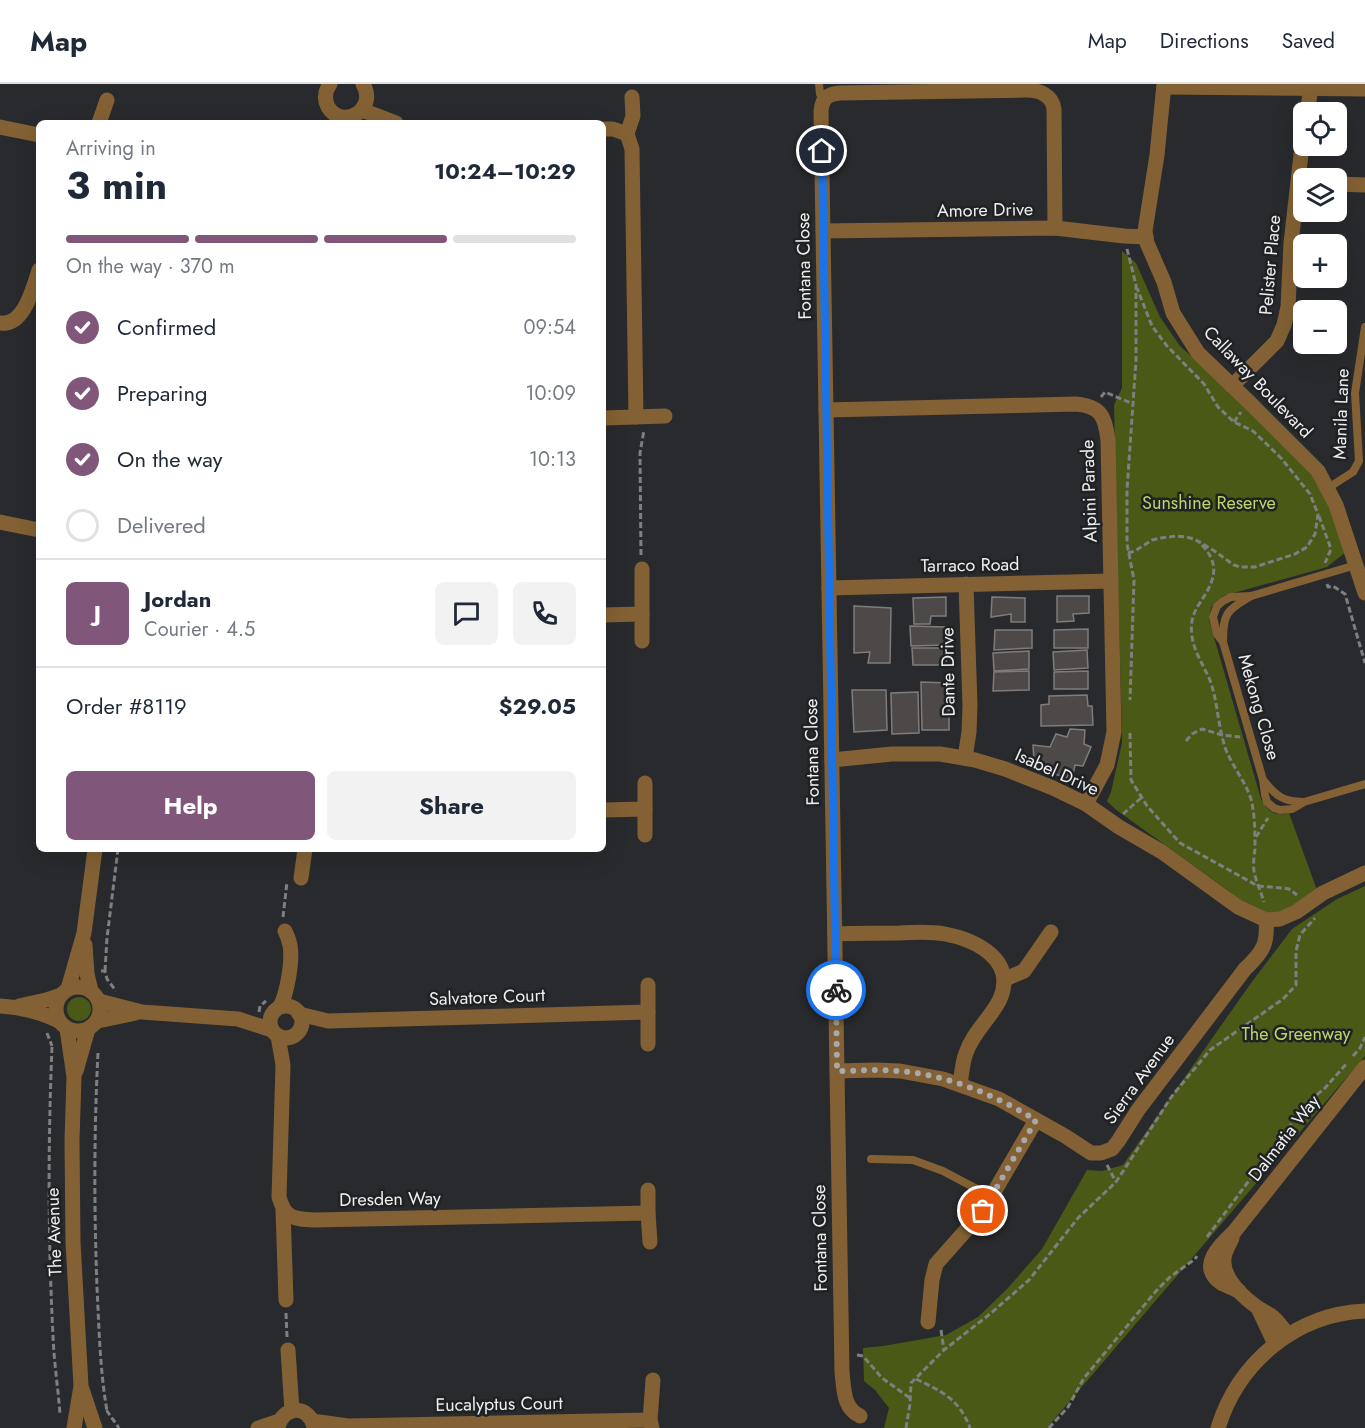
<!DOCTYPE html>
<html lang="en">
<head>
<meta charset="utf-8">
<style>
	:root { --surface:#fff; --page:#f2f2f3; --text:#1f2937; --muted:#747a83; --line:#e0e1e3; --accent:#80577b }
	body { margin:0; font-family:Jost,sans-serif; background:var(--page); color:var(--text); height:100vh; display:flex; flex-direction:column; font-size:22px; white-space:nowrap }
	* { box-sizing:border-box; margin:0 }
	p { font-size:20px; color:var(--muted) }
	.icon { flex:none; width:33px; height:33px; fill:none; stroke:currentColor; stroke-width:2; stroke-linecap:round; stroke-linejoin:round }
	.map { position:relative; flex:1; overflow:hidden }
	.drawer { position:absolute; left:36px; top:36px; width:570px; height:732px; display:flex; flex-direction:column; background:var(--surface); border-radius:9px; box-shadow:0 6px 24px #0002 }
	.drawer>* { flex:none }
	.controls { position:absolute; left:1293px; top:18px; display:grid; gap:12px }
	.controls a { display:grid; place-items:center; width:54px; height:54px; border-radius:9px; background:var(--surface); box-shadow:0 6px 24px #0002; font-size:30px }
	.pin { position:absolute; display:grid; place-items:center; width:51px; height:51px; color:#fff; margin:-26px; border:3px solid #fff; border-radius:50%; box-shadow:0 2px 6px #0007 }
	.courier { position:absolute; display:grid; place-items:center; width:60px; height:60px; margin:-30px; border:4px solid #1a73e8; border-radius:50%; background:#fff; color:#222; box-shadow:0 2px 8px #0007 }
	.headline em { font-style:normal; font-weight:700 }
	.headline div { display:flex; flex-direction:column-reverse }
	.headline { display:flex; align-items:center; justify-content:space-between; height:102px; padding:0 30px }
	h1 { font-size:39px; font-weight:700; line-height:45px }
	.bar { display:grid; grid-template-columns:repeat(4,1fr); gap:9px 6px; align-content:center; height:72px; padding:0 30px }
	.bar i { height:8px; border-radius:4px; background:var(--line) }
	.bar .current { background:var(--accent) }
	.bar p { grid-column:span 4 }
	.line { display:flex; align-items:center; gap:15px; padding:0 30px; border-top:2px solid var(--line) }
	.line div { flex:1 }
	.round { display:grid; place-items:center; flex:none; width:63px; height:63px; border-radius:9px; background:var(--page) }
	ol { padding:0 30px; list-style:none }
	li { display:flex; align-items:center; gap:18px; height:66px }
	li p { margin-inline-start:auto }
	li .icon { padding:6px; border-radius:50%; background:var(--accent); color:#fff; stroke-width:4 }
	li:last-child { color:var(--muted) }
	li i { width:33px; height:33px; border:3px solid var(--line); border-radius:50% }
	.primary-button { display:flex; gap:12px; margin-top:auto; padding:12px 30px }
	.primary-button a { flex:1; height:69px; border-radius:9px; background:var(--accent); color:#fff; font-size:24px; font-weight:700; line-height:69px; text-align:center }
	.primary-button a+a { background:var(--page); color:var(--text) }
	header { display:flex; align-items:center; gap:36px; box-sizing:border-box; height:84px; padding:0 30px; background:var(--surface); border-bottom:2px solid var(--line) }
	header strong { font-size:28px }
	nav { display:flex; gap:33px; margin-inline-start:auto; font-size:21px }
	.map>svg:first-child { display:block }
	.green { fill:#4a5916 }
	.building { fill:#4d4948; stroke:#807c7b; stroke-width:1.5 }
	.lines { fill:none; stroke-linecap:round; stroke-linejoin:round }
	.path { stroke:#7d7f81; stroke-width:3; stroke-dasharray:6 3; stroke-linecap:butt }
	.service { stroke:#836134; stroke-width:8 }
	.minor { stroke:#836134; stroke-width:15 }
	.tertiary { stroke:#836134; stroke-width:15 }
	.done { stroke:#a8a9ac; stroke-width:6; stroke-dasharray:0 10.8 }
	.route { stroke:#1a73e8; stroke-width:8 }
	.labels { text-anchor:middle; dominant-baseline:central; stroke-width:5; stroke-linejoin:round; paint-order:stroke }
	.street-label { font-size:18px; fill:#edeef0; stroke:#1f2123 }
	.park-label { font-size:18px; fill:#bbd669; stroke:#1f2123 }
</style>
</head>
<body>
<header>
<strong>Map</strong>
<nav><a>Map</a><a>Directions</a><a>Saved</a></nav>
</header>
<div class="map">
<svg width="1365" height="1344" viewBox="0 0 1365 1344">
	<rect width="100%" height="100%" fill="#282a2d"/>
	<g class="green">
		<path d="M 1122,167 L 1136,179 L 1160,233 L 1180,262 L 1212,291 L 1317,396 L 1326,413 L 1346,468 L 1327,483 L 1223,512 L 1214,519 L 1211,524 L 1209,536 L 1261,715 C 1267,727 1275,733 1289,729 L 1317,806 L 1297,820 L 1273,832 L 1252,826 L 1229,807 L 1115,725 L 1107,717 L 1111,708 L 1122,659 L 1114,321 L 1122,304 Z"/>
		<path d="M 1365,802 L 1365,972 L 1051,1339 L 1050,1344 L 884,1344 L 889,1324 L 875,1306 L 864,1297 L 863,1264 L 883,1262 L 946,1251 L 978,1233 L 1007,1205 L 1042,1165 L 1087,1086 L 1102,1087 L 1123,1081 L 1251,899 L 1292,845 L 1337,815 Z"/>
		<circle cx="79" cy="925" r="12"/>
	</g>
	<g class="building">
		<path d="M 1057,512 L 1089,512 L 1089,529 L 1073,530 L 1074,537 L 1057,538 Z"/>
		<path d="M 946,513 L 946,532 L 931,532 L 930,540 L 914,540 L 913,514 Z"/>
		<path d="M 992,513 L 1025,514 L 1025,538 L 1011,538 L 1011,530 L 991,533 Z"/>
		<path d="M 854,522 L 891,524 L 890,579 L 868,579 L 870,568 L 854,569 Z"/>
		<path d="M 910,542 L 945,543 L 946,561 L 911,562 Z"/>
		<path d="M 1088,545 L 1088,564 L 1054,564 L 1054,546 Z"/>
		<path d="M 995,546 L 1032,546 L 1032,564 L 994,566 Z"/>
		<path d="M 912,564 L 946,564 L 946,581 L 913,581 Z"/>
		<path d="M 1087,566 L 1088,584 L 1054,586 L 1053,568 Z"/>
		<path d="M 1029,567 L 1029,585 L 994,587 L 993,569 Z"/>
		<path d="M 1029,587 L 1029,606 L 993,607 L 994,588 Z"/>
		<path d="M 1088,587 L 1088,605 L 1054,605 L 1054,588 Z"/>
		<path d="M 921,598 L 949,599 L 949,646 L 922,646 Z"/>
		<path d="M 852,606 L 886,606 L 887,646 L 854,648 Z"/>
		<path d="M 918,608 L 919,649 L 892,650 L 891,609 Z"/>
		<path d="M 1087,611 L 1088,622 L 1092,622 L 1093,641 L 1041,642 L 1041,621 L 1049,620 L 1049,612 Z"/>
		<path d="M 1070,645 L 1085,646 L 1084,660 L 1091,663 L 1083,682 L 1075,681 L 1073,690 L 1069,689 L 1067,694 L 1049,688 L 1050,684 L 1034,678 L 1033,661 L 1050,663 L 1056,650 L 1067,653 Z"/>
	</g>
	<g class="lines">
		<g class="path">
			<path d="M 1127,165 L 1136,201 L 1136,276 L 1127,406 L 1127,460 L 1134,496 L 1130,616"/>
			<path d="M 1101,313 L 1105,308 L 1133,320"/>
			<path d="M 1234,338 L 1241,328"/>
			<path d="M 1319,432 L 1331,465 L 1325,479"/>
			<path d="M 1202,461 C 1219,479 1216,494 1203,514 C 1200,519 1196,524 1194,530 C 1191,537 1191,545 1192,552 C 1194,569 1205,583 1211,599 C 1218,620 1218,644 1226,666 C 1233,683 1245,697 1251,715 C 1255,731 1255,748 1255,765 C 1254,772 1253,780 1254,787 C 1256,798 1261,808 1264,818"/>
			<path d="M 1128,469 L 1135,467 L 1152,456 L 1161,454 L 1176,452 L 1186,453 L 1194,455 L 1213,466 L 1234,481 L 1240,483 L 1255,483 L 1295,470 L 1307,463 L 1315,450 L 1318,430 L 1310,410 L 1281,374 L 1253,347 L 1234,338 L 1218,323 L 1204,300 L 1167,262 L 1152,242 L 1137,204"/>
			<path d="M 641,471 L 640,369 L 644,346"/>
			<path d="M 1327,500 L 1328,503 L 1333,502 L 1345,510 L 1365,579"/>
			<path d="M 1130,649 L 1131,696 L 1147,722 L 1180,759 L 1258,802 L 1283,804 L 1289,805 L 1297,811"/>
			<path d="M 1186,657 L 1192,650 L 1202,645 L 1222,651 L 1240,653"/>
			<path d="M 1123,730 L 1142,713"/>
			<path d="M 1256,753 L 1268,734"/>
			<path d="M 283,833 L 287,798"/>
			<path d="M 101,887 L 105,887 L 107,895 L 116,907"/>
			<path d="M 105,887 L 107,854 L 118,765"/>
			<path d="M 259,928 L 260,922 L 266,917"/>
			<path d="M 47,949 L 52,962"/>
			<path d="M 52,963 C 48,1059 48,1155 53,1252 C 54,1278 58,1304 60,1330"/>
			<path d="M 98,969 C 94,1047 94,1125 97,1203 C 99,1244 100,1287 107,1327"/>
			<path d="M 1353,972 L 1360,964 L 1365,953"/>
			<path d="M 1107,1081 L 1116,1098"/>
			<path d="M 1207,1153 L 1307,1019 L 1325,1004 L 1347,979"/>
			<path d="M 286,1229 L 287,1253"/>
			<path d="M 941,1246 L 944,1266"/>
			<path d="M 857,1271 L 863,1272 L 882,1294 L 910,1314"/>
			<path d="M 916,1295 C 943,1308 959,1315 970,1344"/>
			<path d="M 106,1327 L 107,1327 L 119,1344"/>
			<path d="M 906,1344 L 910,1320 L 911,1299 L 944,1266 L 990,1230 L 1029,1196 L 1078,1134 L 1116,1098 L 1172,1012 L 1210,966 L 1283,915 L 1296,901 L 1296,867 L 1300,851 L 1315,834"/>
			<path d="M 1049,1344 L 1068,1323 L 1084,1294 L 1156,1207 L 1170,1193 L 1195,1175 L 1197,1172"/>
		</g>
		<g class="service">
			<path d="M 819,0 L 820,10 L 825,14"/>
			<path d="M 1328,404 L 1353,388 L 1359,377 L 1355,309 L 1365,243"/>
			<path d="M 1251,512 C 1226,527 1223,529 1223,558 L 1263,696 L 1265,711 L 1267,718 L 1274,724 L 1280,726 L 1292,725 L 1304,718 L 1365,700"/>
			<path d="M 1223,558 L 1217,550 L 1213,533 L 1217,522 L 1223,517 L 1231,513 L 1251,512 L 1356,481"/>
			<path d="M 1264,697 C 1277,713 1283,717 1303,718"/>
			<path d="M 871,1075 L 913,1076 L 943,1087 L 992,1113"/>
		</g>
		<g class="minor">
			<path d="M 1164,0 L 1157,71 L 1145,147 L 1147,159 L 1164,198 L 1173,229 L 1198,269 L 1248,317 L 1318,387 L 1336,421 L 1365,509"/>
			<path d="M 1164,3 L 1365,5"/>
			<path d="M 362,26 L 396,39"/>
			<path d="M 1307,28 L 1311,5"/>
			<path d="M 99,39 L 107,16"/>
			<path d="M 0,43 L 39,51"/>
			<path d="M 603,45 L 613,45 L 627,50 L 632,65 L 636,333"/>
			<path d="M 627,50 L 633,32 L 632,13"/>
			<path d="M 1336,100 L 1365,101"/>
			<path d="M 823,147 L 1055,144 L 1124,152 L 1146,153"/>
			<path d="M 0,239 C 24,243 33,204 39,186"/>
			<path d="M 1232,302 L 1277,257 L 1284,241 L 1288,223 L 1291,159 L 1304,44"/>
			<path d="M 826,326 L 1075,320 C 1101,322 1105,332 1108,356 L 1114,648 L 1107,681 L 1086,720"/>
			<path d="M 603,334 L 665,332"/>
			<path d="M 0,438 L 39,446"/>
			<path d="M 642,485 L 642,557"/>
			<path d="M 829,504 L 1111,497"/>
			<path d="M 603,531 L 642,530"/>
			<path d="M 965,674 L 969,648 L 970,622 L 966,500"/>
			<path d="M 832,676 L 892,670 L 940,670 L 975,676 L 1005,685 L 1053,704 L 1086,720 L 1119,743 L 1162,768 L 1238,823 L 1266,836 L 1280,835 L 1296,828 L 1323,809 L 1365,789"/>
			<path d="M 645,699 L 645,751"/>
			<path d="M 603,726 L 645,725"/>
			<path d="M 301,794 L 305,765"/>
			<path d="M 835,850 C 856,849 878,849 899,849 C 914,848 930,847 945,850 C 976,856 1017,876 1000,915 C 991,934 973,948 966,969 C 962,979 962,990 960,1000"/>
			<path d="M 1005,895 L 1024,887 L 1051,848"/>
			<path d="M 99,917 L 142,928 L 238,935 L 272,946"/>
			<path d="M 0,922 C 21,923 40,928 59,937"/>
			<path d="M 19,922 L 46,916 L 61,911"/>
			<circle cx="286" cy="938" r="16"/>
			<path d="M 280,923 C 287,909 293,877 290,861 C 289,856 287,851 285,847"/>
			<path d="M 299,930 L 328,937 L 648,928"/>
			<path d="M 98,937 L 136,929"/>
			<path d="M 278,952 L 283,981 L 279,1113 C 285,1135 294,1135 315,1136 L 648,1129"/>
			<path d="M 648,960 L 648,901"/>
			<path d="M 837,987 L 875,986 L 900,987 L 943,995 L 999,1015 L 1065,1052 L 1091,1069 L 1101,1069 L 1112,1065 L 1119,1056 L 1138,1026 L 1245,885 C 1263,868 1268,860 1266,836"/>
			<path d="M 648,1106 L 648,1129 L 650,1158"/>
			<path d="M 283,1126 L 286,1216"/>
			<path d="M 1232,1154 C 1229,1161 1224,1168 1224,1175 C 1222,1194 1243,1213 1257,1223 C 1262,1227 1268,1229 1273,1233 C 1279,1238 1283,1245 1288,1251"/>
			<path d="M 1239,1207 C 1233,1204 1227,1202 1221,1199 C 1197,1182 1220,1161 1234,1148 L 1365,983"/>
			<path d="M 1258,1224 L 1275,1260"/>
			<path d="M 928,1238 L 932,1196 L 936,1180 L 983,1127 L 1036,1036"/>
			<path d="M 288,1266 L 292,1327"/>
			<path d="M 860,1332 C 843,1324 844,1305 842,1288 L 821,27 C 822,14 828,10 840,9 L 1026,6 C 1039,6 1052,11 1054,25 L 1055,144"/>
			<path d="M 312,1337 L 348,1342 L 650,1336"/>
			<path d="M 258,1344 L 279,1337"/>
			<path d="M 278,1344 C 282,1321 310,1320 314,1344"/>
			<path d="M 652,1344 L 650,1336 L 653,1296"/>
			<path d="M 1218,1344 C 1238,1279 1295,1230 1365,1227"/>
		</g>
		<g class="tertiary">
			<path d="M 330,0 C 325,7 324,15 328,23 C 343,47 378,25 363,0"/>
			<path d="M 85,861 L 87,890 L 91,907"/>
			<circle cx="78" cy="925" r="22"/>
			<path d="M 68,905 L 84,849 L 95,765"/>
			<path d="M 67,945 L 74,993 L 72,1056 L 73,1158 L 81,1302 L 74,1344"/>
			<path d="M 76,987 L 88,945"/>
			<path d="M 82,1305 L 95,1344"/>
		</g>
	</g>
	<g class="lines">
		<path class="done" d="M 836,906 L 837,987 C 857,987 877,985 897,987 C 947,990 994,1011 1036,1036 L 983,1127"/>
		<path class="route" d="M 822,67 L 836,906"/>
	</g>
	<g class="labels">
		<g class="street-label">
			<text transform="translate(985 126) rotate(-1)">Amore Drive</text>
			<text transform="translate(1270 181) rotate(-85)">Pelister Place</text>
			<text transform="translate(804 182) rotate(-91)">Fontana Close</text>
			<text transform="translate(1258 298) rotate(46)">Callaway Boulevard</text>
			<text transform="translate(1341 330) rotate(-88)">Manila Lane</text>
			<text transform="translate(1089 407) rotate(-92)">Alpini Parade</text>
			<text transform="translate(970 481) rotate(-1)">Tarraco Road</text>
			<text transform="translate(948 588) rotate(-91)">Dante Drive</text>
			<text transform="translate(1259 623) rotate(74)">Mekong Close</text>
			<text transform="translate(812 668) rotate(-91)">Fontana Close</text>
			<text transform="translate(1057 688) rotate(24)">Isabel Drive</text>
			<text transform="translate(487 913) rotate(-2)">Salvatore Court</text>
			<text transform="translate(1139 995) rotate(-54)">Sierra Avenue</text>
			<text transform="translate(1284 1054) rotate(-52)">Dalmatia Way</text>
			<text transform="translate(390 1115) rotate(-1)">Dresden Way</text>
			<text transform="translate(54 1148) rotate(-92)">The Avenue</text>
			<text transform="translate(820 1154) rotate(-91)">Fontana Close</text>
			<text transform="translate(499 1320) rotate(-1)">Eucalyptus Court</text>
		</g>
		<g class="park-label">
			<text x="1209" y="419">Sunshine Reserve</text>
			<text x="1296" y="950">The Greenway</text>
		</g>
	</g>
</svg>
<div class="controls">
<a><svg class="icon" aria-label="locate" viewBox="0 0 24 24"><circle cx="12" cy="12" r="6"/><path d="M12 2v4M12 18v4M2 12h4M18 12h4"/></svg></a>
<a><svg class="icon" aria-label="layers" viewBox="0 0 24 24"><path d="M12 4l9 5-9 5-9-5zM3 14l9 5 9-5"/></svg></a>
<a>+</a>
<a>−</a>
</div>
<div class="pin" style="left:983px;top:1127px;background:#ea580c"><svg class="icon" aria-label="bag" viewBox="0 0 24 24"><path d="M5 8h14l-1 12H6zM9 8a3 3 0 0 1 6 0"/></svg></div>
<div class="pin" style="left:822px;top:67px;background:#1f2937"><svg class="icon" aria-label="home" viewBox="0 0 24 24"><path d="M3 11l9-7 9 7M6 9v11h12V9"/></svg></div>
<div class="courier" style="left:836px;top:906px"><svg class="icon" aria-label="bike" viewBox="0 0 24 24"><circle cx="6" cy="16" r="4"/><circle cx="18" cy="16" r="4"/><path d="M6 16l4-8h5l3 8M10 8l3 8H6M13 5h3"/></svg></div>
<section class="drawer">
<div class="headline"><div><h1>3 min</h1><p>Arriving in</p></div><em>10:24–10:29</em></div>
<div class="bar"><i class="current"></i><i class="current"></i><i class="current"></i><i></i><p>On the way · 370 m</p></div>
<ol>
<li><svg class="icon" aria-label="check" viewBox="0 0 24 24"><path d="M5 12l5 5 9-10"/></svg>Confirmed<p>09:54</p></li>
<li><svg class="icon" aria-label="check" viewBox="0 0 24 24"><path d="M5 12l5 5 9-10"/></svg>Preparing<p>10:09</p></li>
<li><svg class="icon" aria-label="check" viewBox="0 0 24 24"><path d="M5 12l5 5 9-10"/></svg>On the way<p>10:13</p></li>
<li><i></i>Delivered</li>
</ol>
<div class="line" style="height:108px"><b class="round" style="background:var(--accent);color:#fff">J</b><div><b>Jordan</b><p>Courier · 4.5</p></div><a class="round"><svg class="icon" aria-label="chat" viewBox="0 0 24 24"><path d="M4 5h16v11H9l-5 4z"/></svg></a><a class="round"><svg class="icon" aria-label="phone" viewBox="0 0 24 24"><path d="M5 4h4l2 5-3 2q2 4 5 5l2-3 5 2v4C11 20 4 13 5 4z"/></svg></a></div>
<div class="line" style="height:78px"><div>Order #8119</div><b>$29.05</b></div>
<div class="primary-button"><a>Help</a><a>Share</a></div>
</section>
</div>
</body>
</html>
